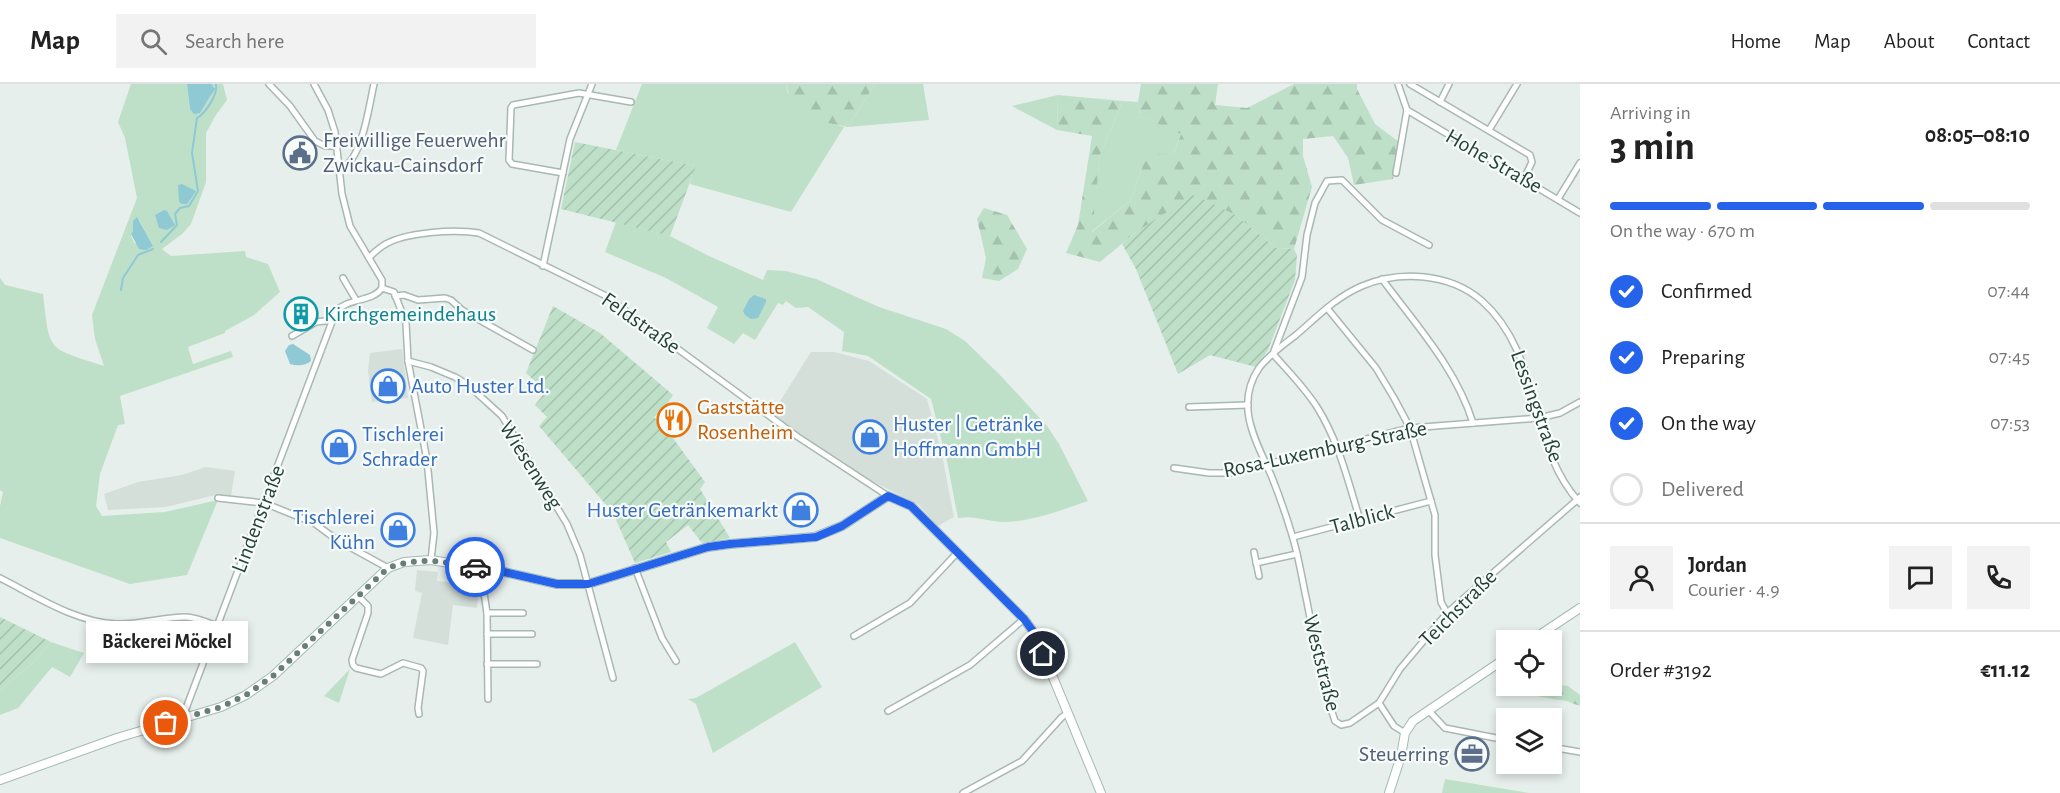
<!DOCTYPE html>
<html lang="en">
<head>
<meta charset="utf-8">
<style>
	:root { --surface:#fff; --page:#f2f2f2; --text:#222; --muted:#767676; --line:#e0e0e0; --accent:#2563eb }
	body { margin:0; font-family:"Alegreya Sans",sans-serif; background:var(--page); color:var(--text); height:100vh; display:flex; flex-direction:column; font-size:22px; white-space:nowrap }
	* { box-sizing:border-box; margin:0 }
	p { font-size:20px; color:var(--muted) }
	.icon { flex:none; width:33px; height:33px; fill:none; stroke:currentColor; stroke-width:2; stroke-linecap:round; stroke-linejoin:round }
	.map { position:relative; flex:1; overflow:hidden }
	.side { display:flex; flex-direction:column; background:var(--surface); width:480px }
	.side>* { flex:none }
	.buttons { position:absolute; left:1496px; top:546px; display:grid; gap:12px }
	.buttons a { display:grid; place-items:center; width:66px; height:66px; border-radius:0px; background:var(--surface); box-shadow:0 3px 9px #0003; font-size:30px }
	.pin { position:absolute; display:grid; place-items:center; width:51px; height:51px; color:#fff; margin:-26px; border:3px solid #fff; border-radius:50%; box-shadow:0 2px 6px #0007 }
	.courier { position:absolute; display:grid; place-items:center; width:60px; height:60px; margin:-30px; border:4px solid #2563eb; border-radius:50%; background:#fff; color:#222; box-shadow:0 2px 8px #0007 }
	.bubble { position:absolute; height:42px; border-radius:0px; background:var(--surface); box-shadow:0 3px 9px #0003; font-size:20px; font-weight:700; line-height:42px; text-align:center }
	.summary em { font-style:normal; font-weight:700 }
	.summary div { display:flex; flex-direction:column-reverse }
	.summary { display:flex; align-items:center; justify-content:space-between; height:102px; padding:0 30px }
	h1 { font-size:39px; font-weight:700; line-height:45px }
	.bar { display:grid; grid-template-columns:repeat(4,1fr); gap:9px 6px; align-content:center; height:72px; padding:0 30px }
	.bar i { height:8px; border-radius:4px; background:var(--line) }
	.bar .active { background:var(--accent) }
	.bar p { grid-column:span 4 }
	.line { display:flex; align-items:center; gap:15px; padding:0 30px; border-top:2px solid var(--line) }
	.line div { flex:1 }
	.round { display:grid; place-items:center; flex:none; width:63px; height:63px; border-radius:0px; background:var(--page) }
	ol { padding:0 30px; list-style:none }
	li { display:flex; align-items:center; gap:18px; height:66px }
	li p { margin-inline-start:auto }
	li .icon { padding:6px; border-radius:50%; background:var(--accent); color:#fff; stroke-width:4 }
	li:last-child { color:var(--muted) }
	li i { width:33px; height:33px; border:3px solid var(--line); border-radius:50% }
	header { display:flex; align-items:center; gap:36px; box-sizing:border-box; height:84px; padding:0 30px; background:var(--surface); border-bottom:2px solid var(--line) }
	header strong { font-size:28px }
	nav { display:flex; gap:33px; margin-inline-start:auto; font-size:21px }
	.search { width:420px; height:54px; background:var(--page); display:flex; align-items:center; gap:15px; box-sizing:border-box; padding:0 21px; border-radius:0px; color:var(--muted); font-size:22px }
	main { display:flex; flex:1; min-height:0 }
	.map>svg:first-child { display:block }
	.built { fill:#d4dfda }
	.grass { fill:#bfe0c8; fill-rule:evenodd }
	.forest { fill:url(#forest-firs) }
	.garden { fill:url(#garden-furrows) }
	.water { fill:#8ec9d4 }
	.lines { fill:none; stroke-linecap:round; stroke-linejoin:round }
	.stream { stroke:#8ec9d4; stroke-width:2 }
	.street-casing { stroke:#a8b8b2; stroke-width:8 }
	.secondary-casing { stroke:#a4bbb3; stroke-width:10 }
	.street { stroke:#fff; stroke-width:5 }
	.secondary { stroke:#fff; stroke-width:8 }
	.done { stroke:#687f78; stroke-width:6; stroke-dasharray:0 10.8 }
	.route { stroke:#2563eb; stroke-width:8 }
	.labels { text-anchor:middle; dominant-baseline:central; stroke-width:4.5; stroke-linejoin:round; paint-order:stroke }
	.service-label { font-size:22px; fill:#4e5e75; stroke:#f7fbf9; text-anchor:start }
	.street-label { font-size:22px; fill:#24423a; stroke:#f7fbf9 }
	.culture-label { font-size:22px; fill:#0d838f; stroke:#f7fbf9; text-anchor:start }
	.shop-label { font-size:22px; fill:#366cbe; stroke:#f7fbf9; text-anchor:start }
	.food-label { font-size:22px; fill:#c56008; stroke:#f7fbf9; text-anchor:start }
</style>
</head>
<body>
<header>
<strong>Map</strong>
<div class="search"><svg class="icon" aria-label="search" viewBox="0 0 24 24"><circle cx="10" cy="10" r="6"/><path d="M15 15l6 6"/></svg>Search here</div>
<nav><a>Home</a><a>Map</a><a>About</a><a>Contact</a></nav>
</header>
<main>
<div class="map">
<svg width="1580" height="709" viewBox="0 0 1580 709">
	<defs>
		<pattern id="forest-firs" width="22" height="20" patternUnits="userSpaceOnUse" patternTransform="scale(1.5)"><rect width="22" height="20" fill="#bfe0c8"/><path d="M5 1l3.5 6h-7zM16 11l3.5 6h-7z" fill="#a4c1ad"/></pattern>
		<pattern id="garden-furrows" width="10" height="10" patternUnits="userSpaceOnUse" patternTransform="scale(1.5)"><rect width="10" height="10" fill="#bfe0c8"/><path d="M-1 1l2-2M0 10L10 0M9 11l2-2" fill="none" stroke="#a4c1ad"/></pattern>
	</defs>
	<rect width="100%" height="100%" fill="#e6efeb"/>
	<g class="built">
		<path d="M 402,265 L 408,314 L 372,318 L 368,286 L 370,269 Z"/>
		<path d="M 811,268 L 834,268 L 869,277 L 927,315 L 942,371 L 954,433 L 938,442 L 919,421 L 855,388 L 772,330 Z"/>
		<path d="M 206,383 L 235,387 L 231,412 L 219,410 L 166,423 L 108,426 L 104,410 L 138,398 L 182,391 Z"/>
		<path d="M 417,486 L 438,488 L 437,497 L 479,502 L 477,524 L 453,521 L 448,561 L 413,554 L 422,509 L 415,507 Z"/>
	</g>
	<g class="grass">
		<path d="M 131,0 L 187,0 L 190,25 L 200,29 L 211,12 L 211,0 L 223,0 L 227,16 L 216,31 L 206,49 L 206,98 L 191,140 L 182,150 L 162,165 L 171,172 L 245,167 L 246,173 L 268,180 L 280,208 L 254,231 L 225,247 L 225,249 L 188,263 L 193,280 L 231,267 L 233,273 L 120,312 L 125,340 L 118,341 L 100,390 L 96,422 L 102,432 L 165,428 L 218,416 L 187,491 L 130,500 L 0,454 L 0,422 L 3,408 L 0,406 L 0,194 L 5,201 L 43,210 C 50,270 47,263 104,282 L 95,255 L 92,231 L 137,114 L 125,54 L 118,38 ZM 139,136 L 153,162 L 134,159 L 131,151 Z"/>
		<path d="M 642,0 L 786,0 L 787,7 L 802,30 L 844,43 L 791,128 L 690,100 L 695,82 L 616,66 Z"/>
		<path d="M 875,0 L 923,0 L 929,36 L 848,43 Z"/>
		<path d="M 1058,11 L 1057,46 L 1012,22 Z"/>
		<path d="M 1123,17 L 1138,18 L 1140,32 L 1181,49 L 1173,71 L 1142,83 L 1131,116 L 1091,148 L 1100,71 Z"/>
		<path d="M 616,138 L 670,152 L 709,172 L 763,196 L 767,186 L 786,187 L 816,195 L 879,223 L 946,245 L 965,257 L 1001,292 L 1047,342 L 1059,360 L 1088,417 C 1061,426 1034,437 1005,438 C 989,438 974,431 958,434 L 947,377 L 931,315 L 868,272 L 842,267 L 844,248 L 808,223 L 796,224 L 786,217 L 783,221 L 778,219 L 755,256 L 743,249 L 734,260 L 707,244 L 718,223 L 666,194 L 605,168 Z"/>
		<path d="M 51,558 L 84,569 L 70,593 L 52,583 L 18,624 L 0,631 L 0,606 L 33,579 Z"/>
		<path d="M 795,558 L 822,603 L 713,669 L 696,620 L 688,615 L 696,614 Z"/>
		<path d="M 350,585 L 339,619 L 324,612 Z"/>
		<path d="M 1445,695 L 1529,709 L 1442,709 Z"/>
	</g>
	<g class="forest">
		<path d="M 786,0 L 875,0 L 848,43 C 838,41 809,36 801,30 C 795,24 787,8 786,0 Z"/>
		<path d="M 1141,0 L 1218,0 L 1215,21 L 1247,24 L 1294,0 L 1357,0 L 1357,5 L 1375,40 L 1399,58 L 1393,95 L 1354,101 L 1348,74 L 1333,52 L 1303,55 L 1303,72 L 1312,103 L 1294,165 L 1276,164 L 1234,130 L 1136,148 L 1100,178 L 1066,169 L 1078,141 L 1092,52 L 1057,46 L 1058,11 L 1123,17 L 1100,71 L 1092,148 L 1131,116 L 1142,83 L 1150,70 L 1173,71 L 1181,50 L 1140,32 L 1138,18 Z"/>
		<path d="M 984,124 L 1007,131 L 1027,165 L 1018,185 L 999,197 L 982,194 L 986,174 L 977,135 Z"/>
		<path d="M 1551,600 L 1568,602 L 1580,611 L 1580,622 L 1566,617 L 1499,606 L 1506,601 L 1551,602 Z"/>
	</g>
	<g class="garden">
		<path d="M 575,58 L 696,82 L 670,152 L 561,125 Z"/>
		<path d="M 1193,111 L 1234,130 L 1276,164 L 1294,165 L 1297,171 L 1295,196 L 1268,266 L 1256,283 L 1210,271 L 1178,290 L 1136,185 L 1122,160 L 1136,148 Z"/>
		<path d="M 553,222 L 600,249 L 673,311 L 663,326 L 654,333 L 670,350 L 705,398 L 700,405 L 730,454 L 702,459 L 688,441 L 666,458 L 671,468 L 635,479 L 613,429 L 539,342 L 547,333 L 535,321 L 546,307 L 526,289 Z"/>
		<path d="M 0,533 L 51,558 L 33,579 L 0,606 Z"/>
	</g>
	<g class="water">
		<path d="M 187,0 L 211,0 L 215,5 L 200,29 L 194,30 L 190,25 Z"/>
		<path d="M 182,100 L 196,107 L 187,120 L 182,120 L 179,118 L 178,101 Z"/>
		<path d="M 164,126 L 167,127 L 175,141 L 167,146 L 159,144 L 155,131 Z"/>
		<path d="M 137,133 L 153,162 L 146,166 L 139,165 L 131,150 L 133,147 L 133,137 Z"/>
		<path d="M 754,211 L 766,215 L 766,218 L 758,234 L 751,235 L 745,231 L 743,227 L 749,215 Z"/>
		<path d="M 293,260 L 310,271 L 311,277 C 305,282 297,282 290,280 L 285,267 L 289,261 Z"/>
	</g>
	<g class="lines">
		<g class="stream">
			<path d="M 161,158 L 177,141 L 175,130 L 180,124 L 189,122 L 198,107 L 192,69 L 197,34 C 206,29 218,10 216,0"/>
			<path d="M 121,206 L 123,194 L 138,171 L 153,165"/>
		</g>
		<defs>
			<g id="street">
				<path d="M 269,0 L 290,22 L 315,57 L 325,62 L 336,62"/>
				<path d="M 314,0 L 328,26 L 335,48 L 342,110 L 350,142 L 382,196 L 382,204"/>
				<path d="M 1410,0 L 1530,71 L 1532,78 L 1524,95"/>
				<path d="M 1440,18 L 1449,0"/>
				<path d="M 1407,26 L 1580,129"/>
				<path d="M 1489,46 L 1517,0"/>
				<path d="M 339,85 C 362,80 369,21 374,0"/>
				<path d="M 563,89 L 512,80 L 509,76 L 511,24 L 513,21 L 579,9 L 631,18"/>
				<path d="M 1396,89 L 1407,26 L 1398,0"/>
				<path d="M 1558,115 L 1580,79"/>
				<path d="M 369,174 C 373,169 378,165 384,161 C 405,148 455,145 479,149 L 604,211 L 798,353 L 888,412"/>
				<path d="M 543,182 L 570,55 L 592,0"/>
				<path d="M 343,194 L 356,216"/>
				<path d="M 1382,195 C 1416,241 1456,284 1473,339"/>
				<path d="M 382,204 L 394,208 L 406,239 L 408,277 L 427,376 L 434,449 L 431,476"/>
				<path d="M 395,212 L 404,211 L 418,216 L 445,214 L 451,216 L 462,226 L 533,266"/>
				<path d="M 1327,224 L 1376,284 L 1394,314 L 1410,344 L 1435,431 L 1435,471 L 1441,518 L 1447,529"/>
				<path d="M 292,252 L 316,238 L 333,236"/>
				<path d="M 1274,267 L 1302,193 L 1307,151 L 1315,119 L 1327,97 L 1342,96 L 1382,136 L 1429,161"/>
				<path d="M 1273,270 C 1288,287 1305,304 1317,323 C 1339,358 1348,397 1360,436"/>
				<path d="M 408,277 L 431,283 L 455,293 L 468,301 L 502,332 L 567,440 L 580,471 L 613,594"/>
				<path d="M 1189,323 L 1248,321"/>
				<path d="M 1174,384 L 1209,389 L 1232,389 L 1410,344 L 1539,334 L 1560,329 L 1580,318"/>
				<path d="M 1580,413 L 1577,416 L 1447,529 L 1400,585 L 1379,619 L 1350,639 L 1341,641 L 1335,637 L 1328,616 C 1321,583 1313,551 1307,518 C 1302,496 1299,473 1292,451 C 1286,431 1279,411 1271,391 C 1256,357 1234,321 1259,284 C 1269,271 1283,261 1296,251 C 1317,233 1336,213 1362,202 C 1400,186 1450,189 1482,217 C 1543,271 1527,362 1580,419"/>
				<path d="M 218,414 L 264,419 L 314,439 L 337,456 L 388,484"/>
				<path d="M 1293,453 L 1431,417"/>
				<path d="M 1254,468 L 1259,492"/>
				<path d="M 1256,479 L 1297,470"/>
				<path d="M 635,484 L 662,554 L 676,577"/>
				<path d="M 487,486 L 484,509 L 487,529 L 488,615"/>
				<path d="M 0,494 C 36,512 75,538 116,540 C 140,541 162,533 185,533 C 196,533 207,538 217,542"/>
				<path d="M 358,512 L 368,522 L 368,529 L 352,576 L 353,581 L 356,584 L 381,590 L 403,579 L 421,584 L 423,587 L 418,624 L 419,630"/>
				<path d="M 487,529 L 523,529"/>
				<path d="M 487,550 L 532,550"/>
				<path d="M 854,552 L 910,519 L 957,469"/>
				<path d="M 487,580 L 537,580"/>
				<path d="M 1379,619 L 1394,642 L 1405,649"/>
				<path d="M 1428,626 L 1445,644 L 1506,656"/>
				<path d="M 888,627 L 970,581 L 1024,535"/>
				<path d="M 182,635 L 336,227 C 348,214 373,218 382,204"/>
				<path d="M 1551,663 L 1580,668"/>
				<path d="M 963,709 L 1022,677 L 1062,633 L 1068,629"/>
			</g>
			<g id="secondary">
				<path d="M 1532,556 L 1580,524"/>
				<path d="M 0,696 L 117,654 L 221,623 L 246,611 L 273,592 L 388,484 L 404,478 L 431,476 L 504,488 L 557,500 L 588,500 L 708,463 L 730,460 L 815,453 L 842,442 L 888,412 L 911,422 L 1024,535 L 1035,550 L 1101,709"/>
				<path d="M 1389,709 L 1401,672 L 1405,649 L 1413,637 L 1506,574"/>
			</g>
		</defs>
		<use href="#street" class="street-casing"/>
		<use href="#secondary" class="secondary-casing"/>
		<use href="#street" class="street"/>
		<use href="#secondary" class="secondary"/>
	</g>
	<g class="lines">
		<path class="done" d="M 166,639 L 221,623 L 246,611 L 273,592 L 388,484 C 420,472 443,478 475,483"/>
		<path class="route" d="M 475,483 L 504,488 L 557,500 L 588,500 L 708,463 L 730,460 L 816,453 L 842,442 L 888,412 L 911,422 L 1024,535 L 1035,550 L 1043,570"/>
	</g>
	<defs>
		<symbol id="civic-ring" viewBox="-11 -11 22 22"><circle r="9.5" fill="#f7fbf9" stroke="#5c6f8a" stroke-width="1.5"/><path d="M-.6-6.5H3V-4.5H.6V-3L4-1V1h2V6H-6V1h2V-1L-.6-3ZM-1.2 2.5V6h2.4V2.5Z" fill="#5c6f8a"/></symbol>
		<symbol id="building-ring" viewBox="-11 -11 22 22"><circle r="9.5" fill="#f7fbf9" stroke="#0f9aa8" stroke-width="1.5"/><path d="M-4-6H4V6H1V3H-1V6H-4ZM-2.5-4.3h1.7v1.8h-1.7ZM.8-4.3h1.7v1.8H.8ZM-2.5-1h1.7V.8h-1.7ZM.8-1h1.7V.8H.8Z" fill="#0f9aa8"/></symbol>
		<symbol id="shop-ring" viewBox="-11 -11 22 22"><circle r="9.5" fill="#f7fbf9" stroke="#3f7fe0" stroke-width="1.5"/><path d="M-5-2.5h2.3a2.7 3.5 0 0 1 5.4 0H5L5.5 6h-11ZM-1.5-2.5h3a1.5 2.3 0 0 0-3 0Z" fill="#3f7fe0"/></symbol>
		<symbol id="restaurant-ring" viewBox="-11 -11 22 22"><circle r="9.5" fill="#f7fbf9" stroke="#e8710a" stroke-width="1.5"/><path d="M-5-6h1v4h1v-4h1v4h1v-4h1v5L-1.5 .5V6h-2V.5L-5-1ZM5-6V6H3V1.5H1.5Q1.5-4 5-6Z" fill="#e8710a"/></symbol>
		<symbol id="office-ring" viewBox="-11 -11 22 22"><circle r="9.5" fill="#f7fbf9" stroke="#5c6f8a" stroke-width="1.5"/><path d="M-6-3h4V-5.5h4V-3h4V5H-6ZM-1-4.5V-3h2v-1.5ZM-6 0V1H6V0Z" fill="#5c6f8a"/></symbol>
	</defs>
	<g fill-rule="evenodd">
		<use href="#civic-ring" x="281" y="50" width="38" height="38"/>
		<use href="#building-ring" x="282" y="211" width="38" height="38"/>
		<use href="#shop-ring" x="369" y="283" width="38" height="38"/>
		<use href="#restaurant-ring" x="655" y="317" width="38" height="38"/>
		<use href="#shop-ring" x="851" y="334" width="38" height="38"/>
		<use href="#shop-ring" x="320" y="344" width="38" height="38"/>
		<use href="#shop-ring" x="782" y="407" width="38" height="38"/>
		<use href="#shop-ring" x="379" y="427" width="38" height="38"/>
		<use href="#office-ring" x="1453" y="651" width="38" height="38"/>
	</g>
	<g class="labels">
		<g class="service-label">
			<text x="323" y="56">Freiwillige Feuerwehr<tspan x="323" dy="25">Zwickau-Cainsdorf</tspan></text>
			<text x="1449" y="670" text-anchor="end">Steuerring</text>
		</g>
		<g class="street-label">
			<text transform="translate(1494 77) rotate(30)">Hohe Straße</text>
			<text transform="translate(641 239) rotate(35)">Feldstraße</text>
			<text transform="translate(1537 322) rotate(70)">Lessingstraße</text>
			<text transform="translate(1325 365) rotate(-12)">Rosa-Luxemburg-Straße</text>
			<text transform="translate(531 381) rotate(58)">Wiesenweg</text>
			<text transform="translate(258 435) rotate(-69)">Lindenstraße</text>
			<text transform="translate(1362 435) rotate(-15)">Talblick</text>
			<text transform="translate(1458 524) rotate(-45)">Teichstraße</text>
			<text transform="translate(1322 579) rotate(76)">Weststraße</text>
		</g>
		<g class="culture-label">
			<text x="324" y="230">Kirchgemeindehaus</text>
		</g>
		<g class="shop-label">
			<text x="411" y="302">Auto Huster Ltd.</text>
			<text x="893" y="340">Huster | Getränke<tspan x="893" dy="25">Hoffmann GmbH</tspan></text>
			<text x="362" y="350">Tischlerei<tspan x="362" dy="25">Schrader</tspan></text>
			<text x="778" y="426" text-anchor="end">Huster Getränkemarkt</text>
			<text x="375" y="433" text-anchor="end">Tischlerei<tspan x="375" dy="25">Kühn</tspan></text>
		</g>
		<g class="food-label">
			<text x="697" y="323">Gaststätte<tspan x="697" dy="25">Rosenheim</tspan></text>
		</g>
	</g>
</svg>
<div class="buttons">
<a><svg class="icon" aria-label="locate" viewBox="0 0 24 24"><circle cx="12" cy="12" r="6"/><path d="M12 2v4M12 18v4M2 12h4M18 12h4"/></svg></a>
<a><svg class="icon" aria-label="layers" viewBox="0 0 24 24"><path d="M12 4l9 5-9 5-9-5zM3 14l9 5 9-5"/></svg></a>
</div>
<div class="pin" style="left:166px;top:639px;background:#ea580c"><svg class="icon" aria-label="bag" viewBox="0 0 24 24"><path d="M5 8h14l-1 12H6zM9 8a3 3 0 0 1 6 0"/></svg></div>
<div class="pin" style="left:1043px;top:570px;background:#1f2937"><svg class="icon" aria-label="home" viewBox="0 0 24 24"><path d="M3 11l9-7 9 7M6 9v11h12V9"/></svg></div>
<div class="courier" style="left:475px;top:483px"><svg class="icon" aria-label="car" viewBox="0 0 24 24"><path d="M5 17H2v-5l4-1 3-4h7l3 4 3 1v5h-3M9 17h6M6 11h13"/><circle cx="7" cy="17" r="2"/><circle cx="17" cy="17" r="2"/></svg></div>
<div class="bubble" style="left:86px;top:537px;width:162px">Bäckerei Möckel</div>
</div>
<section class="side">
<div class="summary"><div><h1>3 min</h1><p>Arriving in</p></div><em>08:05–08:10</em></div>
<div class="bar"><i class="active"></i><i class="active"></i><i class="active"></i><i></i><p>On the way · 670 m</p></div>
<ol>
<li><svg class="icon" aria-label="check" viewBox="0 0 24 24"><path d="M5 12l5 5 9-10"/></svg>Confirmed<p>07:44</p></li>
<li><svg class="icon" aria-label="check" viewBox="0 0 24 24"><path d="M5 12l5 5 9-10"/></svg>Preparing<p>07:45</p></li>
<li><svg class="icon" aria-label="check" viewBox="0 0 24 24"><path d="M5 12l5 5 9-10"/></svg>On the way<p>07:53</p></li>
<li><i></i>Delivered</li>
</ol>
<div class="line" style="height:108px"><a class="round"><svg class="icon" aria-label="person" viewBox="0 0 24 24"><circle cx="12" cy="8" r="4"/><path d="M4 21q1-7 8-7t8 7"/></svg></a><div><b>Jordan</b><p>Courier · 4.9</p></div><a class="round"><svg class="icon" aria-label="chat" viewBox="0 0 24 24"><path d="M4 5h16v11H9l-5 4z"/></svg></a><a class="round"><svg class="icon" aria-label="phone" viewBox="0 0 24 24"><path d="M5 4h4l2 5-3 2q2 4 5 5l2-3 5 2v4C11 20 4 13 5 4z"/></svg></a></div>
<div class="line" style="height:78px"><div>Order #3192</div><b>€11.12</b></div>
</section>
</main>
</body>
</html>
